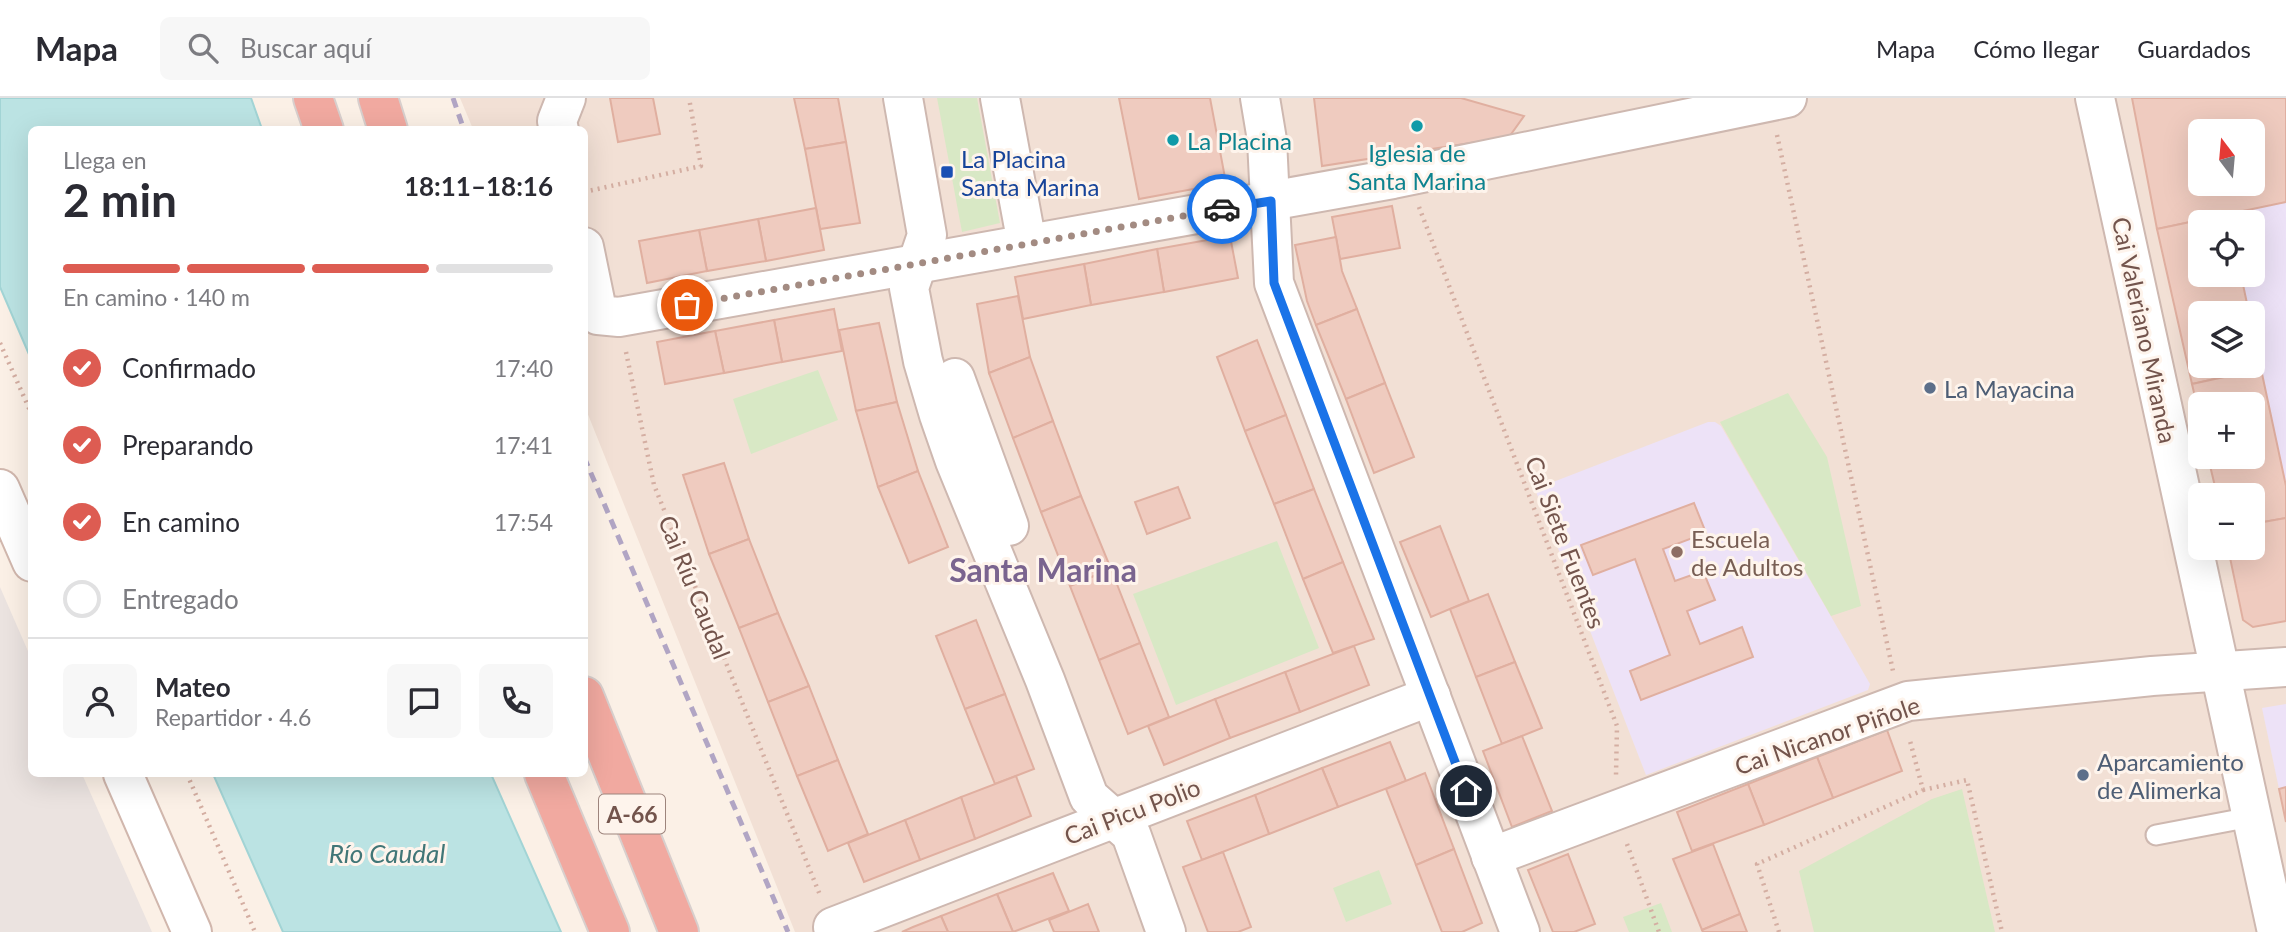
<!DOCTYPE html>
<html lang="es">
<head>
<meta charset="utf-8">
<style>
	:root { --surface:#fff; --page:#f7f7f7; --text:#2b2b33; --muted:#7c7c81; --line:#e1e1e2; --accent:#dd5c52 }
	body { margin:0; font-family:Lato,sans-serif; background:var(--page); color:var(--text); height:100vh; display:flex; flex-direction:column; font-size:26px; white-space:nowrap }
	* { box-sizing:border-box; margin:0 }
	p { font-size:23px; color:var(--muted) }
	.icon { flex:none; width:38px; height:38px; fill:none; stroke:currentColor; stroke-width:2; stroke-linecap:round; stroke-linejoin:round }
	.map { position:relative; flex:1; overflow:hidden }
	.details { position:absolute; left:28px; top:28px; width:560px; height:651px; display:flex; flex-direction:column; background:var(--surface); border-radius:10px; box-shadow:0 7px 28px #0002 }
	.details>* { flex:none }
	.needle { width:46px; rotate:344deg }
	.controls { position:absolute; left:2188px; top:21px; display:grid; gap:14px }
	.controls a { display:grid; place-items:center; width:77px; height:77px; border-radius:10px; background:var(--surface); box-shadow:0 7px 28px #0002; font-size:35px }
	.pin { position:absolute; display:grid; place-items:center; width:60px; height:60px; color:#fff; margin:-30px; border:4px solid #fff; border-radius:50%; box-shadow:0 2px 7px #0007 }
	.courier { position:absolute; display:grid; place-items:center; width:70px; height:70px; margin:-35px; border:5px solid #1a73e8; border-radius:50%; background:#fff; color:#222; box-shadow:0 2px 9px #0007 }
	.headline em { font-style:normal; font-weight:700 }
	.headline div { display:flex; flex-direction:column-reverse }
	.headline { display:flex; align-items:center; justify-content:space-between; height:119px; padding:0 35px }
	h1 { font-size:46px; font-weight:700; line-height:52px }
	.bar { display:grid; grid-template-columns:repeat(4,1fr); gap:10px 7px; align-content:center; height:84px; padding:0 35px }
	.bar i { height:9px; border-radius:5px; background:var(--line) }
	.bar .current { background:var(--accent) }
	.bar p { grid-column:span 4 }
	.line { display:flex; align-items:center; gap:18px; padding:0 35px; border-top:2px solid var(--line) }
	.line div { flex:1 }
	.round { display:grid; place-items:center; flex:none; width:74px; height:74px; border-radius:10px; background:var(--page) }
	ol { padding:0 35px; list-style:none }
	li { display:flex; align-items:center; gap:21px; height:77px }
	li p { margin-inline-start:auto }
	li .icon { padding:7px; border-radius:50%; background:var(--accent); color:#fff; stroke-width:4 }
	li:last-child { color:var(--muted) }
	li i { width:38px; height:38px; border:4px solid var(--line); border-radius:50% }
	header { display:flex; align-items:center; gap:42px; box-sizing:border-box; height:98px; padding:0 35px; background:var(--surface); border-bottom:2px solid var(--line) }
	header strong { font-size:33px }
	nav { display:flex; gap:38px; margin-inline-start:auto; font-size:24px }
	.search { width:490px; height:63px; background:var(--page); display:flex; align-items:center; gap:18px; box-sizing:border-box; padding:0 24px; border-radius:10px; color:var(--muted); font-size:26px }
	.map>svg:first-child { display:block }
	.residential { fill:#f2e0d5; fill-rule:evenodd }
	.industrial { fill:#ebe3e0 }
	.education { fill:#ede2f7; fill-rule:evenodd }
	.green { fill:#d8e8c5 }
	.water { fill:#bbe3e3; stroke:#a2d4d5; stroke-width:2 }
	.building { fill:#efcbbf; stroke:#e0afa0; stroke-width:2; fill-rule:evenodd }
	.lines { fill:none; stroke-linecap:round; stroke-linejoin:round }
	.lane-casing { stroke:#ceb8b0; stroke-width:23 }
	.street-casing { stroke:#ceb8b0; stroke-width:42 }
	.secondary-casing { stroke:#d1b7ad; stroke-width:42 }
	.highway-casing { stroke:#d8cfcd; stroke-width:42 }
	.path { stroke:#d4aea2; stroke-width:4.5; stroke-dasharray:2 5; stroke-linecap:butt }
	.lane { stroke:#fff; stroke-width:19 }
	.street { stroke:#fff; stroke-width:38 }
	.secondary { stroke:#fff; stroke-width:38 }
	.highway { stroke:#f1a9a0; stroke-width:38 }
	.rail { stroke:#b1a5c4; stroke-width:5; stroke-dasharray:10 7; stroke-linecap:butt }
	.done { stroke:#a38b82; stroke-width:7; stroke-dasharray:0 12.6 }
	.route { stroke:#1a73e8; stroke-width:9 }
	.culture-dot { fill:#0f9aa8; stroke:#fef4ec; stroke-width:2.5 }
	.transit-dot { fill:#1a4fb4; stroke:#fef4ec; stroke-width:2.5 }
	.service-dot { fill:#5c6f8a; stroke:#fef4ec; stroke-width:2.5 }
	.education-dot { fill:#8d6e63; stroke:#fef4ec; stroke-width:2.5 }
	.labels { text-anchor:middle; dominant-baseline:central; stroke-width:6; stroke-linejoin:round; paint-order:stroke }
	.shield { fill:#fef4ec; stroke:#9d847c; stroke-width:2 }
	.shield-label { font-size:23px; font-weight:bold; fill:#73544c }
	.culture-label { font-size:24px; fill:#0d838f; stroke:#fef4ec; text-anchor:start }
	.transit-label { font-size:24px; fill:#164399; stroke:#fef4ec; text-anchor:start }
	.street-label { font-size:24px; fill:#73544c; stroke:#fef4ec }
	.service-label { font-size:24px; fill:#4e5e75; stroke:#fef4ec; text-anchor:start }
	.education-label { font-size:24px; fill:#785e54; stroke:#fef4ec; text-anchor:start }
	.water-label { font-size:26px; font-style:italic; fill:#417677; stroke:#fef4ec }
	.district-label { font-size:32px; font-weight:bold; fill:#7a648f; stroke:#fef4ec }
</style>
</head>
<body>
<header>
<strong>Mapa</strong>
<div class="search"><svg class="icon" aria-label="search" viewBox="0 0 24 24"><circle cx="10" cy="10" r="6"/><path d="M15 15l6 6"/></svg>Buscar aquí</div>
<nav><a>Mapa</a><a>Cómo llegar</a><a>Guardados</a></nav>
</header>
<div class="map">
<svg width="2286" height="834" viewBox="0 0 2286 834">
	<rect width="100%" height="100%" fill="#fbf0e6"/>
	<path class="residential" d="M 460,0 L 2286,0 L 2286,834 L 795,834 L 585,309 L 584,32 L 473,31 ZM 2200,33 L 2252,33 L 2252,86 L 2200,86 ZM 2200,124 L 2252,124 L 2252,177 L 2200,177 ZM 2200,215 L 2252,215 L 2252,268 L 2200,268 ZM 2200,306 L 2252,306 L 2252,359 L 2200,359 ZM 2200,397 L 2252,397 L 2252,450 L 2200,450 Z"/>
	<path class="industrial" d="M 0,489 L 31,560 L 32,676 L 82,676 L 152,834 L 0,834 Z"/>
	<g class="education">
		<path d="M 2132,0 L 2286,0 L 2286,387 L 2252,230 L 2252,215 L 2249,215 L 2241,177 L 2252,177 L 2252,124 L 2230,124 L 2228,117 L 2157,131 ZM 2200,33 L 2252,33 L 2252,86 L 2200,86 Z"/>
		<path d="M 1708,324 L 1715,324 L 1721,328 L 1870,586 L 1868,592 L 1646,677 L 1535,391 Z"/>
		<path d="M 2286,606 L 2286,724 L 2262,610 Z"/>
	</g>
	<g class="green">
		<path d="M 937,0 L 977,0 L 1000,125 L 962,134 Z"/>
		<path d="M 818,272 L 838,322 L 751,356 L 733,301 Z"/>
		<path d="M 1788,295 L 1827,359 L 1861,508 L 1831,518 L 1720,324 Z"/>
		<path d="M 1277,443 L 1319,550 L 1176,607 L 1133,496 Z"/>
		<path d="M 1962,691 L 1995,834 L 1814,834 L 1799,773 L 1932,701 Z"/>
		<path d="M 1379,772 L 1392,806 L 1346,824 L 1333,790 Z"/>
		<path d="M 1661,805 L 1672,834 L 1629,834 L 1623,819 Z"/>
	</g>
	<g class="water">
		<path d="M 0,0 L 251,0 L 262,31 L 32,32 L 31,261 L 0,189 Z"/>
		<path d="M 213,676 L 491,676 L 561,834 L 283,834 Z"/>
	</g>
	<g class="building">
		<path d="M 610,0 L 653,0 L 660,36 L 618,44 Z"/>
		<path d="M 794,0 L 838,0 L 846,44 L 805,51 Z"/>
		<path d="M 1119,0 L 1210,0 L 1226,85 L 1139,101 Z"/>
		<path d="M 1314,0 L 1461,0 L 1524,18 L 1509,39 L 1322,68 Z"/>
		<path d="M 2132,0 L 2286,0 L 2286,104 L 2157,131 ZM 2200,33 L 2252,33 L 2252,86 L 2200,86 Z"/>
		<path d="M 846,44 L 860,125 L 820,131 L 805,51 Z"/>
		<path d="M 1392,108 L 1400,150 L 1340,161 L 1332,119 Z"/>
		<path d="M 816,110 L 824,152 L 766,163 L 758,121 Z"/>
		<path d="M 2228,116 L 2230,124 L 2200,124 L 2200,177 L 2241,177 L 2249,215 L 2200,215 L 2200,268 L 2252,268 L 2252,231 L 2261,271 L 2192,286 L 2157,131 Z"/>
		<path d="M 758,121 L 766,163 L 707,173 L 699,132 Z"/>
		<path d="M 699,132 L 707,173 L 647,185 L 639,143 Z"/>
		<path d="M 1230,138 L 1238,180 L 1164,194 L 1157,151 Z"/>
		<path d="M 1336,139 L 1342,173 L 1357,211 L 1316,227 L 1307,203 L 1295,147 Z"/>
		<path d="M 1157,151 L 1164,194 L 1091,207 L 1084,166 Z"/>
		<path d="M 1084,166 L 1091,207 L 1023,221 L 1015,179 Z"/>
		<path d="M 1018,198 L 1030,259 L 989,275 L 977,206 Z"/>
		<path d="M 834,211 L 842,253 L 782,264 L 774,222 Z"/>
		<path d="M 1357,211 L 1385,285 L 1346,301 L 1316,227 Z"/>
		<path d="M 774,222 L 782,264 L 724,275 L 715,233 Z"/>
		<path d="M 879,225 L 897,304 L 856,313 L 839,232 Z"/>
		<path d="M 715,233 L 724,275 L 665,286 L 657,244 Z"/>
		<path d="M 1257,242 L 1286,317 L 1245,333 L 1217,259 Z"/>
		<path d="M 1030,259 L 1053,323 L 1013,340 L 989,275 Z"/>
		<path d="M 2261,271 L 2286,388 L 2286,420 L 2252,426 L 2252,397 L 2217,397 L 2208,359 L 2252,359 L 2252,306 L 2200,306 L 2200,321 L 2192,286 Z"/>
		<path d="M 1385,285 L 1414,359 L 1374,375 L 1346,301 Z"/>
		<path d="M 897,304 L 918,373 L 878,389 L 856,313 Z"/>
		<path d="M 1286,317 L 1314,391 L 1274,406 L 1245,333 Z"/>
		<path d="M 1053,323 L 1081,398 L 1041,414 L 1013,340 Z"/>
		<path d="M 724,365 L 749,441 L 709,456 L 683,377 Z"/>
		<path d="M 918,373 L 948,449 L 909,465 L 878,389 Z"/>
		<path d="M 1178,389 L 1190,420 L 1147,436 L 1135,404 Z"/>
		<path d="M 1314,391 L 1343,464 L 1303,481 L 1274,406 Z"/>
		<path d="M 1081,398 L 1111,471 L 1070,488 L 1041,414 Z"/>
		<path d="M 1694,405 L 1706,435 L 1663,451 L 1675,483 L 1703,473 L 1715,502 L 1687,513 L 1700,546 L 1742,529 L 1753,559 L 1641,602 L 1630,573 L 1670,557 L 1635,461 L 1593,477 L 1581,447 Z"/>
		<path d="M 2286,420 L 2286,523 L 2253,529 L 2243,522 L 2228,450 L 2252,450 L 2252,426 Z"/>
		<path d="M 1440,428 L 1469,503 L 1431,519 L 1400,444 Z"/>
		<path d="M 749,441 L 778,515 L 739,530 L 709,456 Z"/>
		<path d="M 1343,464 L 1374,541 L 1333,555 L 1303,481 Z"/>
		<path d="M 1111,471 L 1140,545 L 1099,562 L 1070,488 Z"/>
		<path d="M 1488,496 L 1515,564 L 1476,579 L 1450,511 Z"/>
		<path d="M 778,515 L 809,588 L 768,604 L 739,530 Z"/>
		<path d="M 976,522 L 1005,596 L 965,611 L 936,538 Z"/>
		<path d="M 1140,545 L 1169,619 L 1128,636 L 1099,562 Z"/>
		<path d="M 1354,548 L 1369,587 L 1300,614 L 1285,574 Z"/>
		<path d="M 1515,564 L 1542,630 L 1502,646 L 1476,579 Z"/>
		<path d="M 1285,574 L 1300,614 L 1230,640 L 1215,601 Z"/>
		<path d="M 809,588 L 838,662 L 797,678 L 768,604 Z"/>
		<path d="M 1005,596 L 1034,671 L 995,686 L 965,611 Z"/>
		<path d="M 1215,601 L 1230,640 L 1164,667 L 1148,628 Z"/>
		<path d="M 1887,632 L 1902,673 L 1833,700 L 1817,659 Z"/>
		<path d="M 1522,638 L 1552,713 L 1512,729 L 1483,653 Z"/>
		<path d="M 1390,644 L 1406,683 L 1338,709 L 1322,670 Z"/>
		<path d="M 1817,659 L 1833,700 L 1764,727 L 1748,686 Z"/>
		<path d="M 838,662 L 868,736 L 828,753 L 797,678 Z"/>
		<path d="M 1322,670 L 1338,709 L 1269,736 L 1255,697 Z"/>
		<path d="M 1425,675 L 1454,751 L 1416,767 L 1386,691 Z"/>
		<path d="M 1016,678 L 1031,718 L 975,741 L 961,699 Z"/>
		<path d="M 1748,686 L 1764,727 L 1692,753 L 1677,714 Z"/>
		<path d="M 2286,689 L 2286,724 L 2279,691 Z"/>
		<path d="M 1255,697 L 1269,736 L 1202,762 L 1187,723 Z"/>
		<path d="M 961,699 L 975,741 L 920,762 L 905,722 Z"/>
		<path d="M 905,722 L 920,762 L 864,784 L 848,745 Z"/>
		<path d="M 1713,746 L 1740,816 L 1702,832 L 1673,761 Z"/>
		<path d="M 1454,751 L 1482,825 L 1462,834 L 1442,834 L 1416,767 Z"/>
		<path d="M 1223,754 L 1251,829 L 1238,834 L 1208,834 L 1183,769 Z"/>
		<path d="M 1568,756 L 1595,826 L 1574,834 L 1553,834 L 1528,772 Z"/>
		<path d="M 1053,775 L 1069,813 L 1013,834 L 997,796 Z"/>
		<path d="M 997,796 L 1013,834 L 948,834 L 941,818 Z"/>
		<path d="M 1088,806 L 1099,834 L 1054,834 L 1049,822 Z"/>
		<path d="M 1740,816 L 1747,834 L 1703,834 L 1702,832 Z"/>
		<path d="M 941,818 L 948,834 L 902,834 L 913,829 Z"/>
	</g>
	<g class="lines">
		<defs>
			<path id="lane" d="M 2156,737 L 2251,719"/>
			<g id="street">
				<path d="M 903,0 L 927,137 L 909,190 L 923,263 L 939,317 L 955,363 L 1045,582 L 1089,699 L 1131,736 L 1166,834"/>
				<path d="M 1000,0 L 1027,146"/>
				<path d="M 1260,0 L 1267,42 L 1274,185 L 1520,834"/>
				<path d="M 2095,0 L 2277,834"/>
				<path d="M 559,32 L 557,23 L 566,0"/>
				<path d="M 584,149 L 598,217 L 619,219 L 1393,81 L 1787,0"/>
				<path d="M 955,280 L 1009,428"/>
				<path d="M 1491,759 L 1908,603 L 2152,578 L 2286,569"/>
				<path d="M 833,829 L 1431,598"/>
			</g>
			<g id="secondary">
				<path d="M 0,391 L 32,464"/>
				<path d="M 123,676 L 192,834"/>
			</g>
			<g id="highway">
				<path d="M 313,0 L 324,32"/>
				<path d="M 378,0 L 388,32"/>
				<path d="M 584,598 L 679,834"/>
				<path d="M 544,676 L 610,834"/>
			</g>
		</defs>
		<use href="#lane" class="lane-casing"/>
		<use href="#street" class="street-casing"/>
		<use href="#secondary" class="secondary-casing"/>
		<use href="#highway" class="highway-casing"/>
		<g class="path">
			<path d="M 1777,37 L 1893,573"/>
			<path d="M 584,94 L 701,68 L 689,0"/>
			<path d="M 1419,109 L 1617,628 L 1616,677"/>
			<path d="M 0,245 L 32,317"/>
			<path d="M 626,254 L 654,387 L 820,797"/>
			<path d="M 187,676 L 255,834"/>
			<path d="M 1923,692 L 1967,682 L 2002,834"/>
			<path d="M 1627,746 L 1659,834"/>
			<path d="M 1779,834 L 1757,766 L 1923,692 L 1909,639"/>
		</g>
		<use href="#lane" class="lane"/>
		<use href="#street" class="street"/>
		<use href="#secondary" class="secondary"/>
		<use href="#highway" class="highway"/>
		<g class="rail">
			<path d="M 453,0 L 464,32"/>
			<path d="M 584,359 L 788,834"/>
		</g>
	</g>
	<g class="lines">
		<path class="done" d="M 687,207 L 1222,111"/>
		<path class="route" d="M 1222,111 L 1271,103 L 1274,185 L 1466,693"/>
	</g>
	<g class="culture-dot">
		<circle cx="1417" cy="28" r="7"/>
		<circle cx="1173" cy="42" r="7"/>
	</g>
	<rect class="transit-dot" x="940" y="67" width="14" height="14" rx="3.5"/>
	<g class="service-dot">
		<circle cx="1930" cy="290" r="7"/>
		<circle cx="2083" cy="677" r="7"/>
	</g>
	<circle class="education-dot" cx="1677" cy="454" r="7"/>
	<g class="labels">
		<rect class="shield" x="599" y="696.5" width="66" height="39" rx="5"/>
		<g class="shield-label">
			<text x="632" y="716">A-66</text>
		</g>
		<g class="culture-label">
			<text x="1187" y="42">La Placina</text>
			<text x="1417" y="54" text-anchor="middle">Iglesia de<tspan x="1417" dy="28">Santa Marina</tspan></text>
		</g>
		<g class="transit-label">
			<text x="961" y="60">La Placina<tspan x="961" dy="28">Santa Marina</tspan></text>
		</g>
		<g class="street-label">
			<text transform="translate(2145 232) rotate(78)">Cai Valeriano Miranda</text>
			<text transform="translate(1566 444) rotate(69)">Cai Siete Fuentes</text>
			<text transform="translate(695 489) rotate(68)">Cai Ríu Caudal</text>
			<text transform="translate(1827 637) rotate(-19)">Cai Nicanor Piñole</text>
			<text transform="translate(1132 713) rotate(-21)">Cai Picu Polio</text>
		</g>
		<g class="service-label">
			<text x="1944" y="290">La Mayacina</text>
			<text x="2097" y="663">Aparcamiento<tspan x="2097" dy="28">de Alimerka</tspan></text>
		</g>
		<g class="education-label">
			<text x="1691" y="440">Escuela<tspan x="1691" dy="28">de Adultos</tspan></text>
		</g>
		<g class="water-label">
			<text x="387" y="755">Río Caudal</text>
		</g>
		<g class="district-label">
			<text x="1043" y="471">Santa Marina</text>
		</g>
	</g>
</svg>
<div class="controls">
<a><svg class="needle" viewBox="-14 -14 28 28"><path d="M0-13l5 13h-10z" fill="#e53935"/><path d="M0 13l5-13h-10z" fill="#7c7c81"/></svg></a>
<a><svg class="icon" aria-label="locate" viewBox="0 0 24 24"><circle cx="12" cy="12" r="6"/><path d="M12 2v4M12 18v4M2 12h4M18 12h4"/></svg></a>
<a><svg class="icon" aria-label="layers" viewBox="0 0 24 24"><path d="M12 4l9 5-9 5-9-5zM3 14l9 5 9-5"/></svg></a>
<a>+</a>
<a>−</a>
</div>
<div class="pin" style="left:687px;top:207px;background:#ea580c"><svg class="icon" aria-label="bag" viewBox="0 0 24 24"><path d="M5 8h14l-1 12H6zM9 8a3 3 0 0 1 6 0"/></svg></div>
<div class="pin" style="left:1466px;top:693px;background:#1f2937"><svg class="icon" aria-label="home" viewBox="0 0 24 24"><path d="M3 11l9-7 9 7M6 9v11h12V9"/></svg></div>
<div class="courier" style="left:1222px;top:111px"><svg class="icon" aria-label="car" viewBox="0 0 24 24"><path d="M5 17H2v-5l4-1 3-4h7l3 4 3 1v5h-3M9 17h6M6 11h13"/><circle cx="7" cy="17" r="2"/><circle cx="17" cy="17" r="2"/></svg></div>
<section class="details">
<div class="headline"><div><h1>2 min</h1><p>Llega en</p></div><em>18:11–18:16</em></div>
<div class="bar"><i class="current"></i><i class="current"></i><i class="current"></i><i></i><p>En camino · 140 m</p></div>
<ol>
<li><svg class="icon" aria-label="check" viewBox="0 0 24 24"><path d="M5 12l5 5 9-10"/></svg>Confirmado<p>17:40</p></li>
<li><svg class="icon" aria-label="check" viewBox="0 0 24 24"><path d="M5 12l5 5 9-10"/></svg>Preparando<p>17:41</p></li>
<li><svg class="icon" aria-label="check" viewBox="0 0 24 24"><path d="M5 12l5 5 9-10"/></svg>En camino<p>17:54</p></li>
<li><i></i>Entregado</li>
</ol>
<div class="line" style="height:126px"><a class="round"><svg class="icon" aria-label="person" viewBox="0 0 24 24"><circle cx="12" cy="8" r="4"/><path d="M4 21q1-7 8-7t8 7"/></svg></a><div><b>Mateo</b><p>Repartidor · 4.6</p></div><a class="round"><svg class="icon" aria-label="chat" viewBox="0 0 24 24"><path d="M4 5h16v11H9l-5 4z"/></svg></a><a class="round"><svg class="icon" aria-label="phone" viewBox="0 0 24 24"><path d="M5 4h4l2 5-3 2q2 4 5 5l2-3 5 2v4C11 20 4 13 5 4z"/></svg></a></div>
</section>
</div>
</body>
</html>
